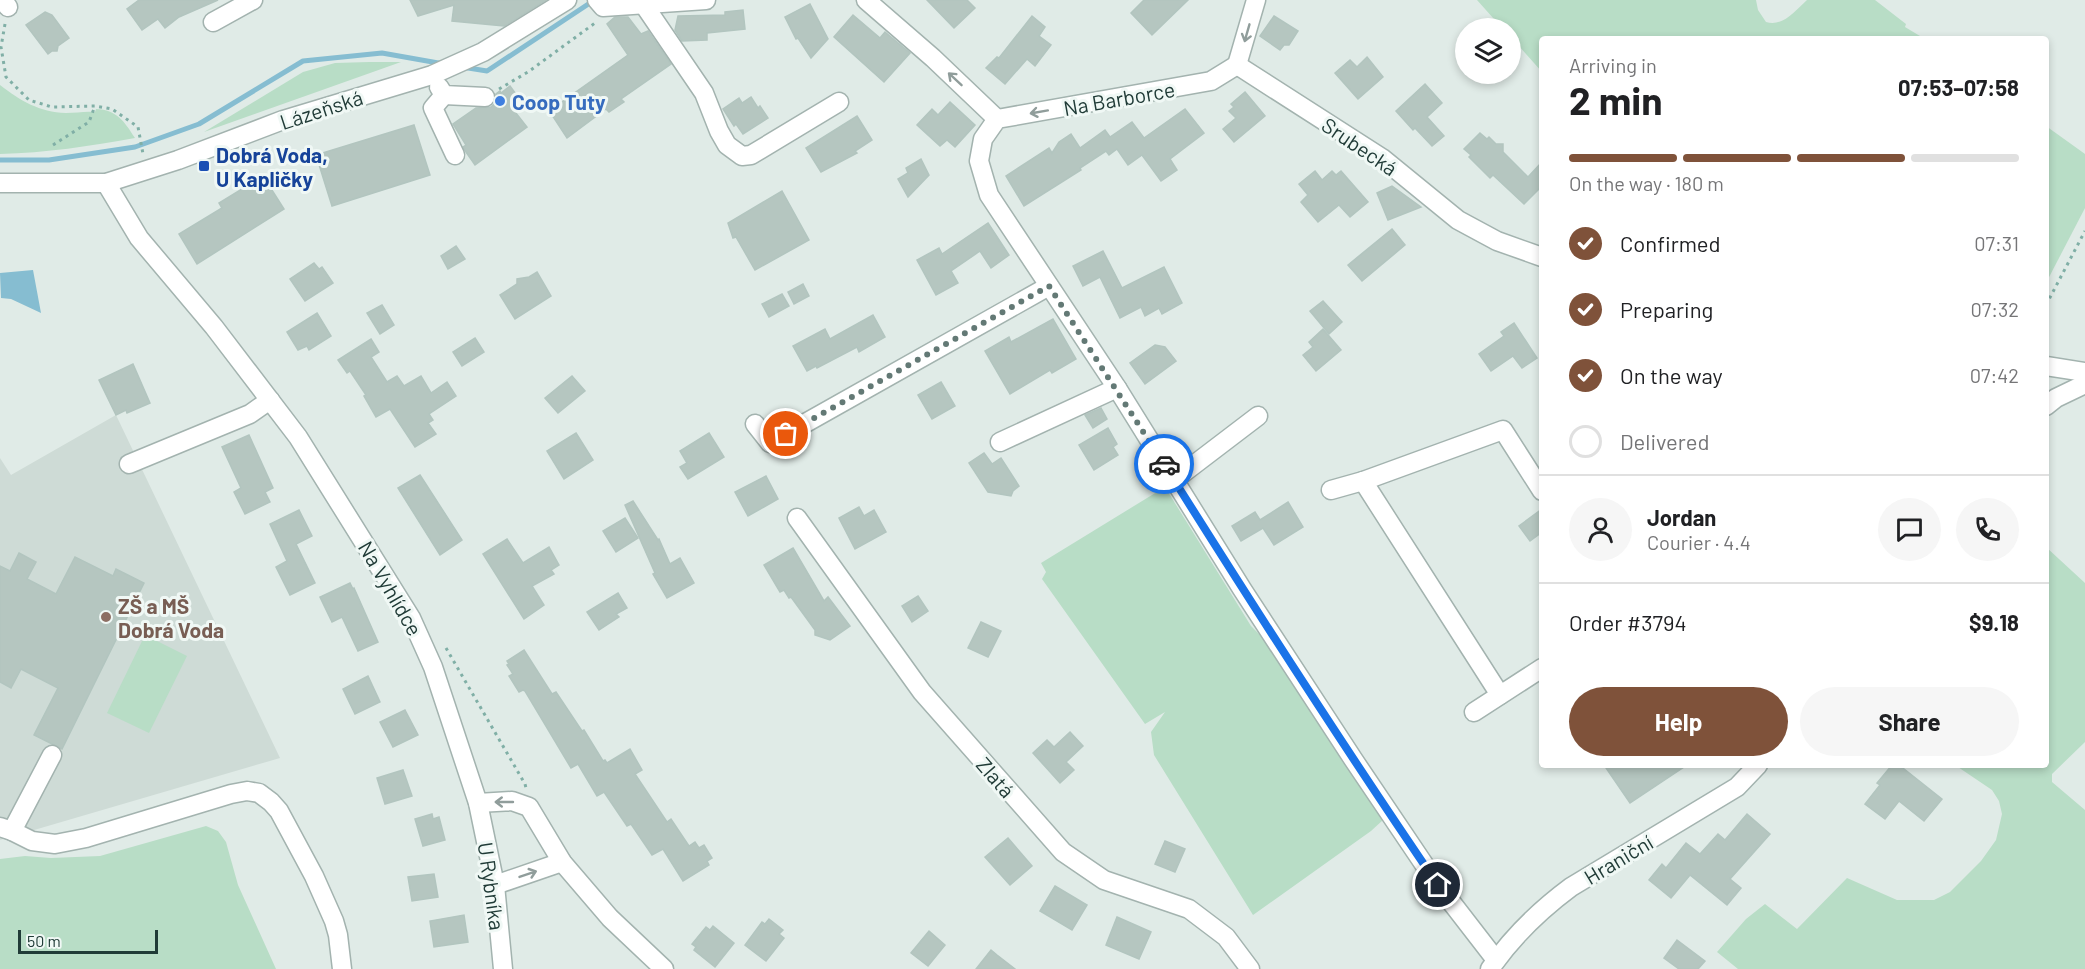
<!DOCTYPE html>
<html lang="en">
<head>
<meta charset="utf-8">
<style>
	:root { --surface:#fff; --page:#f6f6f6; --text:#202124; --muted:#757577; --line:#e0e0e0; --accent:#7f523a }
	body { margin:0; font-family:Barlow,sans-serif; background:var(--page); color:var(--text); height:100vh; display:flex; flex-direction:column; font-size:22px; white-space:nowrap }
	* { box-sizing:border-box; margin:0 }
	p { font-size:20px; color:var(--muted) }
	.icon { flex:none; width:33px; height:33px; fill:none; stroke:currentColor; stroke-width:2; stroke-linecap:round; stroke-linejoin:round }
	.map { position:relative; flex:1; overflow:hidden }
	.sheet { position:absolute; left:1539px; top:36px; width:510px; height:732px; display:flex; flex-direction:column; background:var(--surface); border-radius:6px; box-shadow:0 3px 9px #0003 }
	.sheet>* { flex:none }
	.tools { position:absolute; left:1455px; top:18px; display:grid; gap:12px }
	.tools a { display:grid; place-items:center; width:66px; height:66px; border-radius:50%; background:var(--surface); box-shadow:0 3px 9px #0003; font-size:30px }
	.scale { position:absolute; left:18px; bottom:15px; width:140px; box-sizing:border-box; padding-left:6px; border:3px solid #203b37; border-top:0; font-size:16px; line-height:21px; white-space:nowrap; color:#203b37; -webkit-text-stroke:4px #f0f8f5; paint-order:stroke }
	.pin { position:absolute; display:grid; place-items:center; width:51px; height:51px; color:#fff; margin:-26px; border:3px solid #fff; border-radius:50%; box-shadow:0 2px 6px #0007 }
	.courier { position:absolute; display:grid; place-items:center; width:60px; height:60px; margin:-30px; border:4px solid #1a73e8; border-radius:50%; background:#fff; color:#222; box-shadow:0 2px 8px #0007 }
	.head em { font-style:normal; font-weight:700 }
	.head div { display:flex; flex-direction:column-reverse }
	.head { display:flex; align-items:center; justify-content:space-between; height:102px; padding:0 30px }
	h1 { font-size:39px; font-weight:700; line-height:45px }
	.bar { display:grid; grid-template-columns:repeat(4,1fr); gap:9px 6px; align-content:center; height:72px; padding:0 30px }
	.bar i { height:8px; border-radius:4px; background:var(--line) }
	.bar .current { background:var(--accent) }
	.bar p { grid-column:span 4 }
	.line { display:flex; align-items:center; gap:15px; padding:0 30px; border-top:2px solid var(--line) }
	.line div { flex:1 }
	.round { display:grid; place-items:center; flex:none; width:63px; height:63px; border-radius:32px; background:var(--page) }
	ol { padding:0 30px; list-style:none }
	li { display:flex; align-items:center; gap:18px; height:66px }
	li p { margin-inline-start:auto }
	li .icon { padding:6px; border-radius:50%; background:var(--accent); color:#fff; stroke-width:4 }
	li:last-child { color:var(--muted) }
	li i { width:33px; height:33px; border:3px solid var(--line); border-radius:50% }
	.button { display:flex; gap:12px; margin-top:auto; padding:12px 30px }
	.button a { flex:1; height:69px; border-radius:36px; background:var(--accent); color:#fff; font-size:24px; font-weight:700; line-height:69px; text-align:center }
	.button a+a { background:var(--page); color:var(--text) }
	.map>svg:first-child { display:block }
	.built { fill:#cedbd6 }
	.green { fill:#b8ddc6 }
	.water { fill:#86bdd1 }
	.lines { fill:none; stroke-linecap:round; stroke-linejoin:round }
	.stream { stroke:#86bdd1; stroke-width:5 }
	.building { fill:#b5c6c0; stroke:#b2c5bf; stroke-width:1.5 }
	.minor-casing { stroke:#a3b3af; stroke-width:21 }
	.path { stroke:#80afa6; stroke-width:3; stroke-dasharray:3 4.5; stroke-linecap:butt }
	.minor { stroke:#fff; stroke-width:18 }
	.oneway { stroke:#909d9b }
	.done { stroke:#637975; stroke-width:6; stroke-dasharray:0 10.8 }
	.route { stroke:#1a73e8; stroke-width:8 }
	.shop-dot { fill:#3f7fe0; stroke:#f0f8f5; stroke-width:2 }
	.transit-dot { fill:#1a4fb4; stroke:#f0f8f5; stroke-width:2 }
	.education-dot { fill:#8d6e63; stroke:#f0f8f5; stroke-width:2 }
	.labels { text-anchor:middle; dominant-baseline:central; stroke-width:6; stroke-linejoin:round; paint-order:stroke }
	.street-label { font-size:21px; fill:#203b37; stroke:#f0f8f5 }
	.shop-label { font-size:21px; font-weight:bold; fill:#366cbe; stroke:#f0f8f5; text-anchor:start }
	.transit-label { font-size:21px; font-weight:bold; fill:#164399; stroke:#f0f8f5; text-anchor:start }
	.education-label { font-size:21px; font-weight:bold; fill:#785e54; stroke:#f0f8f5; text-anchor:start }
</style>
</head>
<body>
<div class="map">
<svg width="2085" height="969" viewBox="0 0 2085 969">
	<rect width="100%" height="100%" fill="#e0ebe7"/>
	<path class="built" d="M 116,415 L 280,758 L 0,840 L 0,458 L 11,475 Z"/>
	<g class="green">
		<path d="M 1477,0 L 1756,0 L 1758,10 L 1766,22 C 1783,27 1795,11 1807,0 L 1875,0 L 1906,24 L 1905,27 L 1925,39 L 1542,39 L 1542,72 L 1511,37 L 1510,28 L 1502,28 Z"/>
		<path d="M 369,62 L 401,62 L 204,132 L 303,72 L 335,63 Z"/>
		<path d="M 0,85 C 21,101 39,112 66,113 C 76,113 85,111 95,112 L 96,109 C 117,110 124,121 135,138 C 90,146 46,153 0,154 Z"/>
		<path d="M 2046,126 L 2085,154 L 2085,208 L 2046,283 Z"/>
		<path d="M 1165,487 L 1251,626 L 1269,644 L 1383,820 L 1371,831 L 1253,915 L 1154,755 L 1151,732 L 1165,712 L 1145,724 L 1042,579 L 1046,572 L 1041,563 Z"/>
		<path d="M 2046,547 L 2085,583 L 2085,742 L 2052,774 L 2052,782 L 2085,810 L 2085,969 L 1738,969 L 1717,952 L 1746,919 L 1765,904 L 1797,929 L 1847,878 L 1897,900 L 1934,900 L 1950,892 L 1981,861 L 1996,840 L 2002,814 L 1999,801 L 1992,790 L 1955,765 L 2046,765 Z"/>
		<path d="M 145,635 L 187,656 L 149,733 L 107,713 Z"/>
		<path d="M 206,826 L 218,831 L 226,842 L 238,885 L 276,969 L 0,969 L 0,859 L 25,856 L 51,858 L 100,856 Z"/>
	</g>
	<path class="water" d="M 33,270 L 41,313 L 11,299 L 1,298 L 0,273 Z"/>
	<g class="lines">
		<g class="stream">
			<path d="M 462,67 L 487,71 L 593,1"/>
			<path d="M 0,160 L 49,160 L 135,147 L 199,124 L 303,61 L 382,53 L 444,64"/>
		</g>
	</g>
	<g class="building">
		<path d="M 139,0 L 218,0 L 179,17 L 165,28 L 158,19 L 142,30 L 127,9 Z"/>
		<path d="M 410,0 L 546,0 L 504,26 L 452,21 L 454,5 L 418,16 Z"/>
		<path d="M 927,0 L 967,0 L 975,8 L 954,28 Z"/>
		<path d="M 1144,0 L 1188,0 L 1152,35 L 1131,13 Z"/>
		<path d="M 810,4 L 828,39 L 811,58 L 798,38 L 796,39 L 785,17 Z"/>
		<path d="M 743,10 L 745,29 L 707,33 L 707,40 L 682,41 L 675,30 L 678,16 L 725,15 L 725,12 Z"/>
		<path d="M 45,12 L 52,15 L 69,38 L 58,46 L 57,51 L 52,51 L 48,54 L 26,25 Z"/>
		<path d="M 853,15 L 880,38 L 885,32 L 910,53 L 884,82 L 834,37 Z"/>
		<path d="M 1032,16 L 1045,27 L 1039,36 L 1051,45 L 1035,66 L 1027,59 L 1005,84 L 986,68 L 997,57 L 999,58 Z"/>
		<path d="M 1274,16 L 1298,31 L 1289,45 L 1284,45 L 1280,50 L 1260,36 Z"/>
		<path d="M 615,17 L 628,17 L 641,34 L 648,31 L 671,64 L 621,99 L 624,102 L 609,112 L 606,109 L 567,138 L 552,115 L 552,109 L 628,55 L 607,24 Z"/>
		<path d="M 1367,57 L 1383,77 L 1358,99 L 1335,73 L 1350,60 L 1357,67 Z"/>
		<path d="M 1425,84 L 1442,103 L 1427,117 L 1444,136 L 1432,146 L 1415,128 L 1413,130 L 1396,111 Z"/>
		<path d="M 510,86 L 521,101 L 512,108 L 527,127 L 475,165 L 466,152 L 463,147 L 466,145 L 453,124 L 476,108 L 491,107 L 495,103 L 496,94 L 500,91 L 501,93 Z"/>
		<path d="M 1245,92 L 1265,116 L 1234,142 L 1223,129 L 1236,118 L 1229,111 L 1234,107 L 1231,104 Z"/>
		<path d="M 751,97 L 758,108 L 760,106 L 768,118 L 743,134 L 736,124 L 734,126 L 723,109 L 739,98 L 742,103 Z"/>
		<path d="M 950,102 L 975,125 L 955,147 L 947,140 L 940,146 L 917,125 L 932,109 L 938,115 Z"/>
		<path d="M 1185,109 L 1204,133 L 1170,159 L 1177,170 L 1161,181 L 1142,155 L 1128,165 L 1117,149 L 1109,155 L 1106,151 L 1080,168 L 1081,170 L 1024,206 L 1006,176 L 1049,148 L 1052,153 L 1059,142 L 1071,134 L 1080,148 L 1105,130 L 1110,137 L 1132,122 L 1144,138 Z"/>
		<path d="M 857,116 L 872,140 L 855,151 L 857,153 L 821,172 L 806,148 Z"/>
		<path d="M 414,125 L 430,175 L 332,206 L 316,155 Z"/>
		<path d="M 1480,133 L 1487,139 L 1489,137 L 1496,144 L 1503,144 L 1503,152 L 1528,177 L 1542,162 L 1542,186 L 1524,204 L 1493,175 L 1490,178 L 1469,157 L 1471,155 L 1464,149 Z"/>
		<path d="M 921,159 L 929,175 L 908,197 L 898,179 L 908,173 L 906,168 Z"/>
		<path d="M 1315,171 L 1322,180 L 1332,171 L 1336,175 L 1341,171 L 1368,202 L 1350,217 L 1339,205 L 1318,222 L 1301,202 L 1308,195 L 1299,184 Z"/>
		<path d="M 263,176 L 284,209 L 197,264 L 179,234 L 222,208 L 219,203 Z"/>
		<path d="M 1392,186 L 1421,207 L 1388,220 L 1377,193 Z"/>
		<path d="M 782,191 L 809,240 L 755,270 L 736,237 L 733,238 L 728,223 Z"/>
		<path d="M 988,223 L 1009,255 L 991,268 L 980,251 L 951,271 L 958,283 L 936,295 L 917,260 L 939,248 L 942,254 Z"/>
		<path d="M 1392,229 L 1405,245 L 1362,281 L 1348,265 Z"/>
		<path d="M 456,246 L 465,259 L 448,269 L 441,256 Z"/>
		<path d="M 1103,251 L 1122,288 L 1164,267 L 1182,303 L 1162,314 L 1159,308 L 1145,316 L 1141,307 L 1120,318 L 1100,277 L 1083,286 L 1073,266 Z"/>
		<path d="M 314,263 L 319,269 L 322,267 L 333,283 L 305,301 L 290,279 Z"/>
		<path d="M 537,272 L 551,296 L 515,319 L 500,295 L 517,284 L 517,279 L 529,277 Z"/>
		<path d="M 803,284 L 809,296 L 794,304 L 788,292 Z"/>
		<path d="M 782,294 L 789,306 L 769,317 L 762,304 Z"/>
		<path d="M 1323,301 L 1342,322 L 1329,334 L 1310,311 Z"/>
		<path d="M 382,305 L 394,325 L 380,334 L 367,313 Z"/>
		<path d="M 317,313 L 331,336 L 309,350 L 307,346 L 298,350 L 287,332 Z"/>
		<path d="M 873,315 L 885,337 L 859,352 L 857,347 L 817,368 L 816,366 L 807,371 L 793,346 L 825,329 L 830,339 Z"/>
		<path d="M 1053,319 L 1076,359 L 1052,373 L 1050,370 L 1010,394 L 985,351 L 1009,337 L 1011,342 Z"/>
		<path d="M 1514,323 L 1537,358 L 1522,368 L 1513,356 L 1491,371 L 1479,354 L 1504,336 L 1501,332 Z"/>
		<path d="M 1323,329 L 1341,350 L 1316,371 L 1303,355 L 1313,347 L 1309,342 Z"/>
		<path d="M 475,338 L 484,352 L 462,366 L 453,352 Z"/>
		<path d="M 371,339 L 379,352 L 371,357 L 387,382 L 397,376 L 404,386 L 421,376 L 431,393 L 447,382 L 456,396 L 429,414 L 433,420 L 428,423 L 436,434 L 415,447 L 390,409 L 376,417 L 364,396 L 366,395 L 350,371 L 347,373 L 338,360 Z"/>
		<path d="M 1155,345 L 1165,347 L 1176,361 L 1145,384 L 1130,363 Z"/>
		<path d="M 133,364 L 150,403 L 127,413 L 126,410 L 116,415 L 99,380 Z"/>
		<path d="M 572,376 L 585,391 L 558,413 L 545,398 Z"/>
		<path d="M 941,382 L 955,406 L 932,419 L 918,395 Z"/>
		<path d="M 1101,408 L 1107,419 L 1093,428 L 1085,415 Z"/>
		<path d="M 1108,428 L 1117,444 L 1113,447 L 1118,455 L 1094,470 L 1079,445 Z"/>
		<path d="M 576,433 L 593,460 L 564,479 L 547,451 Z"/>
		<path d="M 709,433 L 724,457 L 688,479 L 680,467 L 687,463 L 680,451 Z"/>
		<path d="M 249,435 L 273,488 L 265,492 L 270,502 L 245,514 L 234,492 L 241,488 L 222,447 Z"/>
		<path d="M 984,453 L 992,464 L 1001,458 L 1019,486 L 1013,491 L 1011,496 L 988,492 L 969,463 Z"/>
		<path d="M 420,475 L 462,540 L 440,555 L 398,488 Z"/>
		<path d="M 766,476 L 778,499 L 748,516 L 735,492 Z"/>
		<path d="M 633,501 L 658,540 L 659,539 L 670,564 L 680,558 L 694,583 L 667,598 L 653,574 L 655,573 L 625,505 Z"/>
		<path d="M 1288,502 L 1303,527 L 1274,545 L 1263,528 L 1241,541 L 1232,526 L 1255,512 L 1260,520 Z"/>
		<path d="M 859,507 L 864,516 L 874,510 L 886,532 L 855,549 L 839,518 Z"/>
		<path d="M 1542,509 L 1542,532 L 1530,541 L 1519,526 Z"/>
		<path d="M 299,510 L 312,536 L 296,544 L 315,583 L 290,595 L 276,567 L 287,561 L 270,524 Z"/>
		<path d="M 625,518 L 638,538 L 616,552 L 603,531 Z"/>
		<path d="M 507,539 L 523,563 L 549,547 L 559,565 L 551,570 L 554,574 L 532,586 L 544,605 L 524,619 L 483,554 Z"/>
		<path d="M 793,548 L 824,601 L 828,597 L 850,626 L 830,640 L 815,635 L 815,630 L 791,597 L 789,598 L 784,590 L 780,592 L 764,565 Z"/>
		<path d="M 19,553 L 36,562 L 27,579 L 56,594 L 75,557 L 113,576 L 116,569 L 144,583 L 62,749 L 34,735 L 58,688 L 21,669 L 11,688 L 0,682 L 0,566 L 10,571 Z"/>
		<path d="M 350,583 L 353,589 L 354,588 L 378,642 L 358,651 L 342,617 L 332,622 L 320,597 Z"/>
		<path d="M 618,593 L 627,608 L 616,614 L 619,617 L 599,630 L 587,612 Z"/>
		<path d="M 918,596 L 928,611 L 912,622 L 902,606 Z"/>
		<path d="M 981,622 L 1001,631 L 988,657 L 968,648 Z"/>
		<path d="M 524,650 L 552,694 L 556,692 L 582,731 L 584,730 L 603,761 L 605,760 L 607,763 L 630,749 L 642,770 L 635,774 L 667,822 L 671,819 L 689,846 L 695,842 L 699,848 L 704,845 L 712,858 L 707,861 L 709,865 L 683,881 L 663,849 L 652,855 L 631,824 L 627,826 L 604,792 L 597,796 L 578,764 L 571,768 L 525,691 L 523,690 L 519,692 L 509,676 L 513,674 L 507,665 L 509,664 L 507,661 Z"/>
		<path d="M 368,676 L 380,702 L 355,714 L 343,689 Z"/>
		<path d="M 405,710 L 418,735 L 393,747 L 380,722 Z"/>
		<path d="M 1070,732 L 1083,746 L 1066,762 L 1074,770 L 1060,783 L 1033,753 L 1047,740 L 1054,747 Z"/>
		<path d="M 1604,765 L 1687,765 L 1630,803 Z"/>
		<path d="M 1892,765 L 1899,765 L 1942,799 L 1924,821 L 1899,801 L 1885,819 L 1865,804 L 1880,785 L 1877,783 Z"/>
		<path d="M 403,770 L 412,796 L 385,804 L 377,778 Z"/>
		<path d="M 432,814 L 433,819 L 439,817 L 445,840 L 423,846 L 415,819 Z"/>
		<path d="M 1747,814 L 1770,834 L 1730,879 L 1741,888 L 1727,905 L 1690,875 L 1671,898 L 1649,880 L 1662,864 L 1666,868 L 1686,843 L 1700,854 L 1718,834 L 1725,840 Z"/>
		<path d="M 1008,838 L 1032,866 L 1010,885 L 985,857 Z"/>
		<path d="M 1165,841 L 1185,849 L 1175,872 L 1155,864 Z"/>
		<path d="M 434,874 L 438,897 L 412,901 L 408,877 Z"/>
		<path d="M 1055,886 L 1087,905 L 1072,930 L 1040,911 Z"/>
		<path d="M 464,915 L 468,942 L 434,947 L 430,921 Z"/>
		<path d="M 1117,917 L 1151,932 L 1139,959 L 1106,945 Z"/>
		<path d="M 769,919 L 783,930 L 779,934 L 784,938 L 766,961 L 745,945 L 762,922 L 765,924 Z"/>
		<path d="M 713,926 L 734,943 L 715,967 L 694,950 L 696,947 L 692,944 L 706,927 L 710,930 Z"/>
		<path d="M 929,931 L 945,945 L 928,966 L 911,953 Z"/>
		<path d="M 1677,940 L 1705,961 L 1698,969 L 1679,969 L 1664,958 Z"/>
		<path d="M 991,950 L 997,955 L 1015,969 L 976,969 Z"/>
	</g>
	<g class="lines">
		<defs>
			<g id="minor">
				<path d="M 3,0 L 8,7"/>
				<path d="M 597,0 L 603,7 L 706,0"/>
				<path d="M 866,0 L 933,58 L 997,119"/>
				<path d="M 644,5 L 704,93 L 719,131 L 727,145 L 742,156 L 751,155 L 839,102"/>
				<path d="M 213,22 L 253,0"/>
				<path d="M 1237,65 L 1211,81 L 997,119 L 983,139 L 979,161 L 989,195 L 1117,388 L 1242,589 L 1353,759 L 1438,885 L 1496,960"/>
				<path d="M 1237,65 L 1382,158 L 1458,220 L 1497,241 L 1542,257"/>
				<path d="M 1237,65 L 1256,0"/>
				<path d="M 439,87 L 444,95 L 485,97"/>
				<path d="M 444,95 L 433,108 L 455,155"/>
				<path d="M 0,183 L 106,183 L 178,160 L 283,120 L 432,75 L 483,52 L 567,0"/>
				<path d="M 106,183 L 139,238 L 214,327 L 298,437 L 411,618 L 433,667 L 478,803 L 495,885 L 503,969"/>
				<path d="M 2046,366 L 2085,372"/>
				<path d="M 2046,406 L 2056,398 L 2085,384"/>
				<path d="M 755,424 L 770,443 L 1049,286"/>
				<path d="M 1000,442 L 1117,388"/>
				<path d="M 129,464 L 250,414 L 270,400"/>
				<path d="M 1174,480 L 1258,416"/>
				<path d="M 1363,481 L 1500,695"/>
				<path d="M 1331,490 L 1363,481 L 1503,430 L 1542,491"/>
				<path d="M 797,518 L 922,692 L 1063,852 L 1104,880 L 1189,909 L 1226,937 L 1250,969"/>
				<path d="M 1474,712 L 1542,668"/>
				<path d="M 478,803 L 512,801 L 529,807 L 562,862 L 610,918 L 664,969"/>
				<path d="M 0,827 L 12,831 L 32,841 L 55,844 L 86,838 L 231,794 L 247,791 L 259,793 L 271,802 L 279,811 L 314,876 L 334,921 L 338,935 L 342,969"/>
				<path d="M 12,831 L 52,755"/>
				<path d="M 495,885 L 562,862"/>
				<path d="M 1490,969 C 1512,937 1540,910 1571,887 L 1737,787 L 1758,765"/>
			</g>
		</defs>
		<use href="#minor" class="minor-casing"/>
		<g class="path">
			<path d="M 5,24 L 1,47 L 6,77 L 29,100 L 52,107 L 95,106 L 112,109 L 138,127 L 143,154"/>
			<path d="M 499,89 L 528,72 L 595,23"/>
			<path d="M 53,145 L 89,122 L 95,106"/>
			<path d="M 2046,305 L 2085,231"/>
			<path d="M 446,648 L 525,784 L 526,788"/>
		</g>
		<use href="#minor" class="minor"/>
	</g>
	<defs><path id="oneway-shaft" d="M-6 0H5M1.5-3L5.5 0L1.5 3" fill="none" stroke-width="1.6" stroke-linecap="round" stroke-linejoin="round" transform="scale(1.5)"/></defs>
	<g class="oneway">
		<use href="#oneway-shaft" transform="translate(1247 33) rotate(106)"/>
		<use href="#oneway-shaft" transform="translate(955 79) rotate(-137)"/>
		<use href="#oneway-shaft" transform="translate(1039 112) rotate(170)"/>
		<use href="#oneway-shaft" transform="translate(504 802) rotate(180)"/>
		<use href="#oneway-shaft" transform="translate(528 874) rotate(-19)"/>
	</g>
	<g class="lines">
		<path class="done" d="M 786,434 L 1049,286 L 1164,464"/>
		<path class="route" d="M 1164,464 C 1253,606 1344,747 1438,885"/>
	</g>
	<circle class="shop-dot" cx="500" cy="101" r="6"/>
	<rect class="transit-dot" x="198" y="160" width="12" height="12" rx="3"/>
	<circle class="education-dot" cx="106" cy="617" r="6"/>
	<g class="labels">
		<g class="street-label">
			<text transform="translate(1119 98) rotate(-10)">Na Barborce</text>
			<text transform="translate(321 109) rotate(-18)">Lázeňská</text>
			<text transform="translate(1360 146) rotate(34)">Srubecká</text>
			<text transform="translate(391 588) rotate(60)">Na Vyhlídce</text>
			<text transform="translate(996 777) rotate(49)">Zlatá</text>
			<text transform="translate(1618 859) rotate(-31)">Hraniční</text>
			<text transform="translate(492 886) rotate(82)">U Rybníka</text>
		</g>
		<g class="shop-label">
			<text x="512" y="101">Coop Tuty</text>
		</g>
		<g class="transit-label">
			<text x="216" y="154">Dobrá Voda,<tspan x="216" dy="24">U Kapličky</tspan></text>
		</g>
		<g class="education-label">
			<text x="118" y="605">ZŠ a MŠ<tspan x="118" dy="24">Dobrá Voda</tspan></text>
		</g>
	</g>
</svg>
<div class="tools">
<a><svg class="icon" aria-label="layers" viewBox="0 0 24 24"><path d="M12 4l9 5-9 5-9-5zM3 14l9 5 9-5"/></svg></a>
</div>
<div class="scale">50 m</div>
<div class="pin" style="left:786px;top:434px;background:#ea580c"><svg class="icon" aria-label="bag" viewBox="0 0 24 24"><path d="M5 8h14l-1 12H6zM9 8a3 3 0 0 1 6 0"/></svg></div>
<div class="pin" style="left:1438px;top:885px;background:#1f2937"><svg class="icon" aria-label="home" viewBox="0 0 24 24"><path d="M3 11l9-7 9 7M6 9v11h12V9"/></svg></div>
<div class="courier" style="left:1164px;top:464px"><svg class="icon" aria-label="car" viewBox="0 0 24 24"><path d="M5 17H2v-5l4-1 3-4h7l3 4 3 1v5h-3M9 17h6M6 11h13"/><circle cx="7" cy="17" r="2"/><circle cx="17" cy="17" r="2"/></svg></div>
<section class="sheet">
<div class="head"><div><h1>2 min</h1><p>Arriving in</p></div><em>07:53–07:58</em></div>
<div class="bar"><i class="current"></i><i class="current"></i><i class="current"></i><i></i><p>On the way · 180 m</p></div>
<ol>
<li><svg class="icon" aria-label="check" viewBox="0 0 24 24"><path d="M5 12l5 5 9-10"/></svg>Confirmed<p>07:31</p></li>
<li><svg class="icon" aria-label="check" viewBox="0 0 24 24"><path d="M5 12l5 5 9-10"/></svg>Preparing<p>07:32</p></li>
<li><svg class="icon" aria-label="check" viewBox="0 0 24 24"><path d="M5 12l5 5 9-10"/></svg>On the way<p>07:42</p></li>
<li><i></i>Delivered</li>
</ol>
<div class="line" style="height:108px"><a class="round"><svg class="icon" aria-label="person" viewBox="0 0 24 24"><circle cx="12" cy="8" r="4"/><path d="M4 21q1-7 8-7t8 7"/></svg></a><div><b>Jordan</b><p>Courier · 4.4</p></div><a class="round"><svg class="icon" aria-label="chat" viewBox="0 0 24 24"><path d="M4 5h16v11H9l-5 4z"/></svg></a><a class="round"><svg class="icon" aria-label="phone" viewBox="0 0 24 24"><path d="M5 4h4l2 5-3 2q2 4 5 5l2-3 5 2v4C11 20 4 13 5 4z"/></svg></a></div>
<div class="line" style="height:78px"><div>Order #3794</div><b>$9.18</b></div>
<div class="button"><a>Help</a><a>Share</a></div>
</section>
</div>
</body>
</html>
